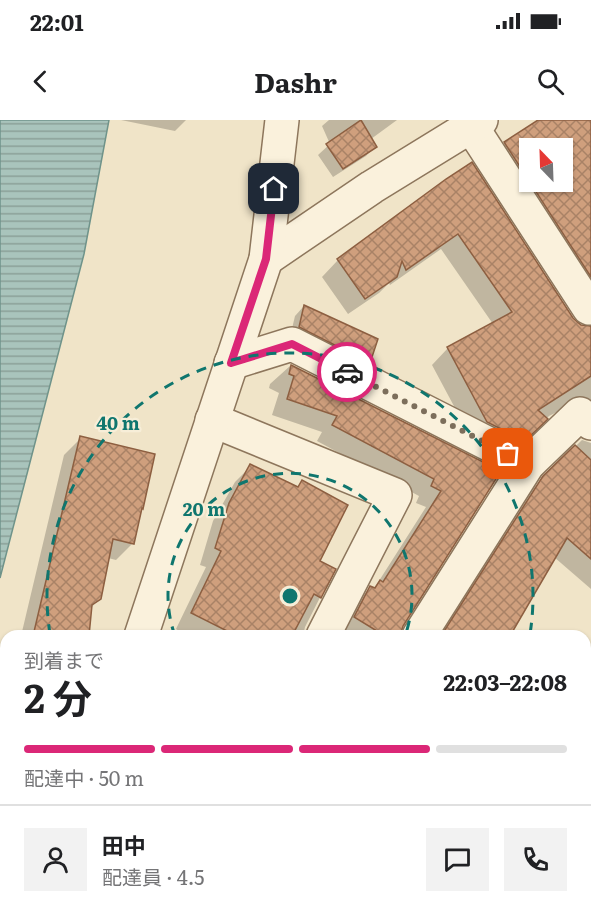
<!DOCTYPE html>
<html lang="ja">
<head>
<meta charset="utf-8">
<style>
	:root { --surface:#fff; --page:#f2f2f2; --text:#202124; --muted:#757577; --line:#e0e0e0; --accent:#db2777 }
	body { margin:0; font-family:Literata,"Noto Sans JP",serif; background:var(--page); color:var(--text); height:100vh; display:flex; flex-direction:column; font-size:22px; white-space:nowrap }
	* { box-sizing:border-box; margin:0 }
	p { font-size:20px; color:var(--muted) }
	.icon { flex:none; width:33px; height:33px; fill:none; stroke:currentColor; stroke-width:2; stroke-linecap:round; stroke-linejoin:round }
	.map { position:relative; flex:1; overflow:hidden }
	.sheet { position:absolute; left:0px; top:510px; width:591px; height:294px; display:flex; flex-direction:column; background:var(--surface); border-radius:18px 18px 0 0; box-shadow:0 2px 4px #0004 }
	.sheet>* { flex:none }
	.needle { width:39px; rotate:337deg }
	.fabs { position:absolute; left:519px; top:18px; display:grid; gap:12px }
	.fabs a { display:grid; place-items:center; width:54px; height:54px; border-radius:0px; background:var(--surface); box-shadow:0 2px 4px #0004; font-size:30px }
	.pin { position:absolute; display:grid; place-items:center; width:51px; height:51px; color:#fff; margin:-26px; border-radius:12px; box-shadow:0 3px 9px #0006 }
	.courier { position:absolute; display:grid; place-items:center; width:60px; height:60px; margin:-30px; border:4px solid #db2777; border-radius:50%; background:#fff; color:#222; box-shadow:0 2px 8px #0007 }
	.head em { font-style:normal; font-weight:700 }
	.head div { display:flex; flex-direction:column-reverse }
	.head { display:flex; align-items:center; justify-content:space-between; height:102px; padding:0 24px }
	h1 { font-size:39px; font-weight:700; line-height:45px }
	.bar { display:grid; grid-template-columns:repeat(4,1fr); gap:9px 6px; align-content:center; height:72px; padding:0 24px }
	.bar i { height:8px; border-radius:4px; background:var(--line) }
	.bar .current { background:var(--accent) }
	.bar p { grid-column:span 4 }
	.line { display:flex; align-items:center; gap:15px; padding:0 24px; border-top:2px solid var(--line) }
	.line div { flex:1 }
	.round { display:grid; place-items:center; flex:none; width:63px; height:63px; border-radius:0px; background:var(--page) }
	.status { display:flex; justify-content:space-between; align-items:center; height:42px; padding:0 30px; background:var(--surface); direction:ltr }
	.status svg { height:16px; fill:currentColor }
	header { display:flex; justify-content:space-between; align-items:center; height:78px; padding:0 24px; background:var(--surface); font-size:27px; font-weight:700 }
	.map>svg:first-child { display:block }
	.water { fill:url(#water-rules); stroke:#6f938a; stroke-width:1.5 }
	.shadow { fill:#0003; fill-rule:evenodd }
	.building { fill:url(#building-cross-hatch); stroke:#8d5f41; stroke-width:1.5; fill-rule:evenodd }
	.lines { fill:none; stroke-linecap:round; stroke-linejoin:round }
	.minor-casing { stroke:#8d765c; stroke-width:36 }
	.minor { stroke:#faf1dc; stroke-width:33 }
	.done { stroke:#7c6e5b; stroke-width:6; stroke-dasharray:0 10.8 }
	.route { stroke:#db2777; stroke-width:8 }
	.ring { fill:none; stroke:#0f766e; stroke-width:3; stroke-dasharray:10 8 }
	.centre { fill:#0f766e; stroke:#f7eed8; stroke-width:3 }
	.ring-label { font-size:18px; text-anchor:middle; font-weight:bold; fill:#0f766e; stroke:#f7eed8; stroke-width:4.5; stroke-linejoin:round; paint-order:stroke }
</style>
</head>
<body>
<div class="status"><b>22:01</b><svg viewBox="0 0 49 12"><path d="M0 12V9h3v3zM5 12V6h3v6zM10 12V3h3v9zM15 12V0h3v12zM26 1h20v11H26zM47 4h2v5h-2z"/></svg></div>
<header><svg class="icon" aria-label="back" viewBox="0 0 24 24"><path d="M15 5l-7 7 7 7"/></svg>Dashr<svg class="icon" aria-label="search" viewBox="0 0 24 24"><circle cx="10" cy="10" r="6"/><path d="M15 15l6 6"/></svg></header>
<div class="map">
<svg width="591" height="804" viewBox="0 0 591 804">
	<defs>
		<pattern id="water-rules" width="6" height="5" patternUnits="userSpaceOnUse" patternTransform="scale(1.5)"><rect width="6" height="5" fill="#a9c4bc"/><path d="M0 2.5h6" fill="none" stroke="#8ba098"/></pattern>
		<pattern id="building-cross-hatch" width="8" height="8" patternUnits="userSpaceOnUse" patternTransform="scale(1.5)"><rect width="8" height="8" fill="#cf9f7d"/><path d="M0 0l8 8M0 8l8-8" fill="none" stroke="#a98266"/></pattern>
	</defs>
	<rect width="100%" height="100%" fill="#f0e4c8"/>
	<path class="water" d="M 0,0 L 109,0 L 84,134 L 0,458 Z"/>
	<g class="shadow">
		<path d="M 121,0 L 186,0 L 175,11 Z"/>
		<path d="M 329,0 L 397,0 L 371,19 L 375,26 L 366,36 L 333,57 L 318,35 L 330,24 L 322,6 Z"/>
		<path d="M 540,0 L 591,0 L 591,201 L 489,40 L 505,23 ZM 530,28 L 562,28 L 562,62 L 530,62 Z"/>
		<path d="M 447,60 L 572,199 L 579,206 L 591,208 L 591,311 L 566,291 L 557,292 L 549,296 L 507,337 L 471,318 L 432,245 L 448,228 L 493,204 L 441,129 L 390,165 L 389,163 L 379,173 L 348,194 L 322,157 L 338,140 Z"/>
		<path d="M 304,186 L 369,242 L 360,251 L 290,217 L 295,196 Z"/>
		<path d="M 290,246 L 499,352 L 402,506 L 399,516 L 337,516 L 354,484 L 370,468 L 373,469 L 377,464 L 426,387 L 416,383 L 419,376 L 317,321 L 322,312 L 272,295 L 279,273 L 269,268 L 270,264 Z"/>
		<path d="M 81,318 L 133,423 L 116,440 L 108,438 L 100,478 L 91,488 L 87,516 L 21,516 L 64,335 Z"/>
		<path d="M 582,320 L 591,323 L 591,469 L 554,437 L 508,516 L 437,516 L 527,374 Z"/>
		<path d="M 251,346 L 296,368 L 302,361 L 318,442 L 334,450 L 305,507 L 303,516 L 177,516 L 179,511 L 176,509 L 206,447 L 200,445 L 213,401 L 235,362 Z"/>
		<path d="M 6,600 L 6,706 L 0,707 L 0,608 Z"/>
		<path d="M 591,639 L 591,739 L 585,747 L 585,648 Z"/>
		<path d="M 0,729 L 6,730 L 6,782 L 0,781 Z"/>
		<path d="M 77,798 L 246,798 L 237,799 L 230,804 L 144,804 L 136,799 L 129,798 L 130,804 L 71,804 Z"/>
		<path d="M 248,798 L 368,798 L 375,804 L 257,804 Z"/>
	</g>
	<g class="building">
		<path d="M 361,0 L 377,27 L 343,49 L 326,24 Z"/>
		<path d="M 538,0 L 591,0 L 591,157 L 504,22 ZM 530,28 L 562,28 L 562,62 L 530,62 Z"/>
		<path d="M 472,42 L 573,198 L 581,205 L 591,206 L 591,256 L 538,290 L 548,299 L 525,321 L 487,302 L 447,227 L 512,192 L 458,114 L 406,150 L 402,141 L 397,157 L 365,179 L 337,139 L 446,59 Z"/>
		<path d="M 304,185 L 378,219 L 370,243 L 299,207 Z"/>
		<path d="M 291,245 L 501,351 L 403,506 L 400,516 L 385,516 L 354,497 L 370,466 L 375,468 L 380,460 L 383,462 L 441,371 L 431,366 L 434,359 L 332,305 L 337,296 L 287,279 L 294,256 L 289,254 Z"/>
		<path d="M 80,316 L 155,334 L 143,389 L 142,388 L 134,424 L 113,419 L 101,479 L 92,485 L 89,516 L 33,516 Z"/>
		<path d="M 575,325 L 591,340 L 591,439 L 567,418 L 510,516 L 441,516 L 543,356 Z"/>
		<path d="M 250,344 L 298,367 L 302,360 L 348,385 L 320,441 L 336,449 L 321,478 L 314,474 L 292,516 L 237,516 L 191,493 L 221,431 L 215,428 L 229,383 Z"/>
	</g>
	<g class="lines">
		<defs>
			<g id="minor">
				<path d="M 471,6 L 589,188"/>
				<path d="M 266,139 L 372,67 L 481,0"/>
				<path d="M 231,243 L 292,224 L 528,344"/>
				<path d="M 212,300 L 395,375 L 323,516"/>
				<path d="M 141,516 L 266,139 L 282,0"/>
				<path d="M 419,516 L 528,344 L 580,294 L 591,303"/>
				<path d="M 0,701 L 6,703"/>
				<path d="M 149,798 L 154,804"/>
				<path d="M 407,798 L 414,804"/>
				<path d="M 62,804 L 64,798"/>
				<path d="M 258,804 L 263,798"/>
			</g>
		</defs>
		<use href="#minor" class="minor-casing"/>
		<use href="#minor" class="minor"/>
	</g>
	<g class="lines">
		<path class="done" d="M 347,252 L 508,334"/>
		<path class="route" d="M 274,69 L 266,139 L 231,243 L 292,224 L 347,252"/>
	</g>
	<g class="ring">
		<path d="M175 516A122 122 0 1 1 405 516"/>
		<path d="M50 514A243 243 0 1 1 530 514"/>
	</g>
	<circle cx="290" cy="476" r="9" class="centre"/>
	<g class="ring-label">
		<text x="118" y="310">40 m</text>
		<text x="204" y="396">20 m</text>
	</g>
</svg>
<div class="fabs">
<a><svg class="needle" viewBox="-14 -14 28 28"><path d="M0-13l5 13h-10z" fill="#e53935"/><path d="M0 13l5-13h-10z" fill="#757577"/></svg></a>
</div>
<div class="pin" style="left:508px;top:334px;background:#ea580c"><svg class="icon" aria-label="bag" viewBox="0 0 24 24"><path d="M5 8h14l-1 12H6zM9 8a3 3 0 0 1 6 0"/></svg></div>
<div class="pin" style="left:274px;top:69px;background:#1f2937"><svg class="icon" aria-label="home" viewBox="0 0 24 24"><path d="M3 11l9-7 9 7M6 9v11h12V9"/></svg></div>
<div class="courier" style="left:347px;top:252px"><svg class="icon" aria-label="car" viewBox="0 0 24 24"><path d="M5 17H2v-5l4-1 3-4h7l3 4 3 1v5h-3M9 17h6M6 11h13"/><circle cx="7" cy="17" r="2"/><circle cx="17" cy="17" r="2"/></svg></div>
<section class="sheet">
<div class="head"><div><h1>2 分</h1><p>到着まで</p></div><em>22:03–22:08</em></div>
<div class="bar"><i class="current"></i><i class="current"></i><i class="current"></i><i></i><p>配達中 · 50 m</p></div>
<div class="line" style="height:108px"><a class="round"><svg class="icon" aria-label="person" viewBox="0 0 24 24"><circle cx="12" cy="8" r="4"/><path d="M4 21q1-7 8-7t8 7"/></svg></a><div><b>田中</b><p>配達員 · 4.5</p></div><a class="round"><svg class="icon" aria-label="chat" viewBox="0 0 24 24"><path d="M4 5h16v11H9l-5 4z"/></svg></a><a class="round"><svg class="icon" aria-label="phone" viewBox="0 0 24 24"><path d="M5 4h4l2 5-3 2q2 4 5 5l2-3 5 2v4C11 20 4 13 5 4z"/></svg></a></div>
</section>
</div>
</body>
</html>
